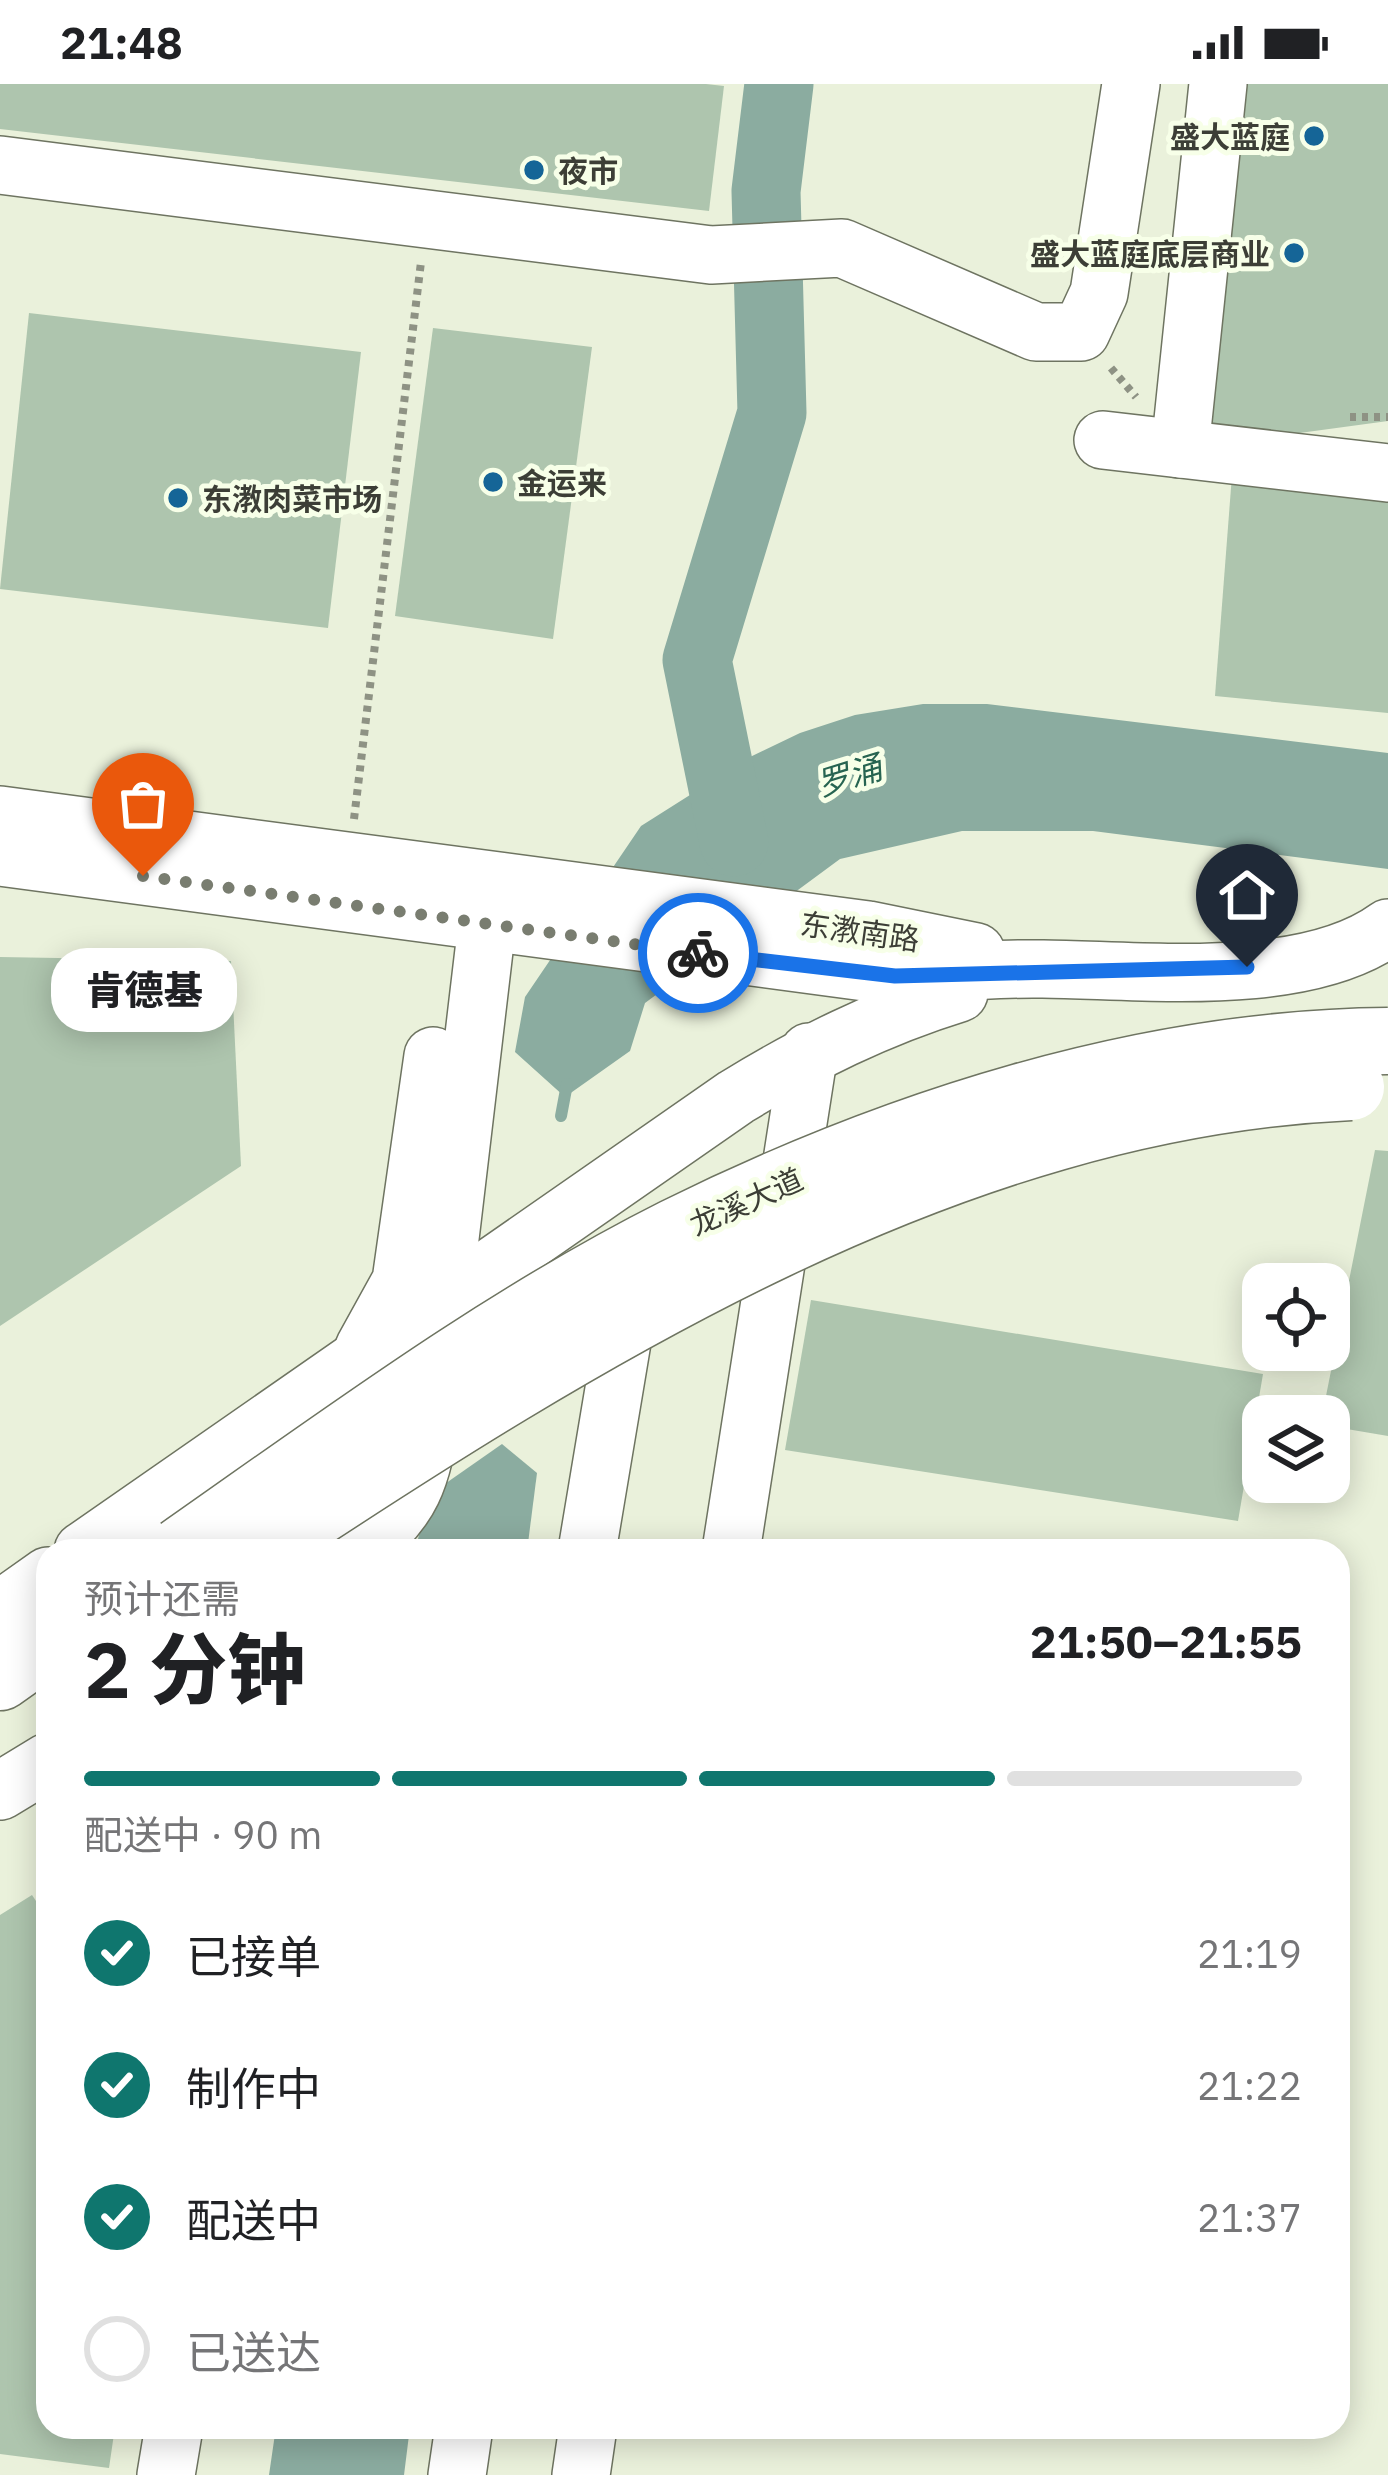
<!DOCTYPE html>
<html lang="zh">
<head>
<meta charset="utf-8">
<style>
	:root { --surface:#fff; --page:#f6f6f6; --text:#202124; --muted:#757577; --line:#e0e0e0; --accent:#0f766e }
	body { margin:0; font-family:"IBM Plex Sans","Noto Sans SC",sans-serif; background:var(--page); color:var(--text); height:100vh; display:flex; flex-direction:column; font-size:45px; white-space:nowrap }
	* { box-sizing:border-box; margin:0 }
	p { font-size:39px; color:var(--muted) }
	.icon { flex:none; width:66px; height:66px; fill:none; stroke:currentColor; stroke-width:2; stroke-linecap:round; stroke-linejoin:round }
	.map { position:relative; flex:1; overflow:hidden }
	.sheet { position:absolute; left:36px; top:1455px; width:1314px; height:900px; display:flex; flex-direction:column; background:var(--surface); border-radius:36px; box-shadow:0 6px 30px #0003 }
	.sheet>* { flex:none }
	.buttons { position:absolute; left:1242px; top:1179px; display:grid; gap:24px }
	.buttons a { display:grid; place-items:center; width:108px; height:108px; border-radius:24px; background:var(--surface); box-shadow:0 6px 30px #0003; font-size:60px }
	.pin { position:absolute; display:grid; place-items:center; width:102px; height:102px; color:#fff; margin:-123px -51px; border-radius:50% 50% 50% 0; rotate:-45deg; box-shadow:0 0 12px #0007 }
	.pin .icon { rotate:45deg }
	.courier { position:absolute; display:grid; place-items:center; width:120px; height:120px; margin:-60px; border:9px solid #1a73e8; border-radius:50%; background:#fff; color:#222; box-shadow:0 3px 15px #0007 }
	.bubble { position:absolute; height:84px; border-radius:36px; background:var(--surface); box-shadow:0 6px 30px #0003; font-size:39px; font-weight:800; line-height:84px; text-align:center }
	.headline em { font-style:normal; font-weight:800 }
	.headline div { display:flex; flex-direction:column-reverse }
	.headline { display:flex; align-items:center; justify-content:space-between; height:204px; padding:0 48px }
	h1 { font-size:78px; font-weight:800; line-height:90px }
	.bar { display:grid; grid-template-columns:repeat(4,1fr); gap:18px 12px; align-content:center; height:144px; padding:0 48px }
	.bar i { height:15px; border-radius:9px; background:var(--line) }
	.bar .selected { background:var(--accent) }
	.bar p { grid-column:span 4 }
	ol { padding:0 48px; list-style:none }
	li { display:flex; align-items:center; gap:36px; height:132px }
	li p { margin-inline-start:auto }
	li .icon { padding:12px; border-radius:50%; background:var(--accent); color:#fff; stroke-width:4 }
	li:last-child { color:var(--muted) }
	li i { width:66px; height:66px; border:6px solid var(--line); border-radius:50% }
	.status { display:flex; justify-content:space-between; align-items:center; height:84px; padding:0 60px; background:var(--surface); direction:ltr }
	.status svg { height:33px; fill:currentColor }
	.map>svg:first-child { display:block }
	.water { fill:#8baca0 }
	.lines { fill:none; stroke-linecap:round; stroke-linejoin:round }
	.stream { stroke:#8baca0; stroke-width:12 }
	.river { stroke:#8baca0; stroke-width:69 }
	.building { fill:#aec5ae }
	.minor-casing { stroke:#6e7461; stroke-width:60 }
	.major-casing { stroke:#6e7461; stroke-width:69 }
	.path { stroke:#8e9284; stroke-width:8; stroke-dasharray:6 6; stroke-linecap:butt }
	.minor { stroke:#fff; stroke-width:57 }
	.major { stroke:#fff; stroke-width:66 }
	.major-bridge-casing { stroke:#6e7461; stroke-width:69; stroke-linecap:butt }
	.major-bridge { stroke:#fff; stroke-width:66 }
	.done { stroke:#797d70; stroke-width:12; stroke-dasharray:0 21.6 }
	.route { stroke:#1a73e8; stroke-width:15 }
	.poi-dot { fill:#156597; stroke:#f7ffe8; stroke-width:4.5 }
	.labels { text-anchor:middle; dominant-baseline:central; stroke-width:10; stroke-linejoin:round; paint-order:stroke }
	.poi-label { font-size:30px; font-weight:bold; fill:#3c3e36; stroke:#f7ffe8; text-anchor:start }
	.street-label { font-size:30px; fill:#3c3e36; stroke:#f7ffe8 }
	.water-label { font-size:33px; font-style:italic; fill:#276451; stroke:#f7ffe8 }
</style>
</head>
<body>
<div class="status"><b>21:48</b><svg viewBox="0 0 49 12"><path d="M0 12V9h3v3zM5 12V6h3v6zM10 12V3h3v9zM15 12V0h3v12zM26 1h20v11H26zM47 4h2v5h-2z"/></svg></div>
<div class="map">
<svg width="1388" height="2391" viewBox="0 0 1388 2391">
	<rect width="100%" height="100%" fill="#eaf1db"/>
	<g class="water">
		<path d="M 923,620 L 987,620 L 1388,669 L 1388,785 L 1093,747 L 962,747 L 840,775 L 645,919 L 630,967 L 565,1013 L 515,968 L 525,913 L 641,742 L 750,673 L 800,649 L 855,631 Z"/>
		<path d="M 502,1360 L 537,1389 L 527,1467 L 415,1467 L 429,1411 Z"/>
		<path d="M 276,2343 L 410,2343 L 404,2391 L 269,2391 Z"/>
	</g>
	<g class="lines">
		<path class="stream" d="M 561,1032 L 567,1000"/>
		<path class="river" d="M 734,758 L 697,576 L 772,329 L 766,107 L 779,0"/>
	</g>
	<g class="building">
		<path d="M 0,0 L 706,0 L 724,2 L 709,127 L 0,45 Z"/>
		<path d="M 1218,0 L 1388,0 L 1388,337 L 1180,365 Z"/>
		<path d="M 29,229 L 361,268 L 328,544 L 0,505 Z"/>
		<path d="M 433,244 L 592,263 L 553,555 L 395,532 Z"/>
		<path d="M 1232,391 L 1388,404 L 1388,629 L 1215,612 Z"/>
		<path d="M 0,873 L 231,877 L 241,1082 L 0,1242 Z"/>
		<path d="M 1375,1066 L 1388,1067 L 1388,1352 L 1329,1342 L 1329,1332 L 1322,1332 Z"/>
		<path d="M 811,1216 L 1263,1290 L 1238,1437 L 785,1366 Z"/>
		<path d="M 32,1811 L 48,1835 L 48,2343 L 115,2343 L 109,2384 L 0,2370 L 0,1831 Z"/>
	</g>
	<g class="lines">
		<defs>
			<g id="minor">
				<path d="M 0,81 L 711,171 L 842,164 L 1036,248 L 1081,248 L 1099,209 L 1131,0"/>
				<path d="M 1103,356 L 1388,389"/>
				<path d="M 1180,365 L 1218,0"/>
				<path d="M 0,731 L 868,846 L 976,868"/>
				<path d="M 0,773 L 895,892 C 944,889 994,884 1043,885 C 1143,886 1304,905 1388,844"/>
				<path d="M 440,1239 L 487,841 L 480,807"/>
				<path d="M 364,1264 L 401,1197 L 433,972"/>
				<path d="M 83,1467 L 736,1013 C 808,969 878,934 959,909"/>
				<path d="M 359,1467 C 413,1426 422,1395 431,1331"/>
				<path d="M 587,1467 L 631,1204"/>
				<path d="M 731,1467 L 809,968"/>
				<path d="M 0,1526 L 48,1492"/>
				<path d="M 0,1707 L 48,1678"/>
				<path d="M 166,2391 L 174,2343"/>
				<path d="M 457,2391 L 464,2343"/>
				<path d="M 581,2391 L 588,2343"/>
			</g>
			<path id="major" d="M 0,1593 L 48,1559"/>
		</defs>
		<use href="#minor" class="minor-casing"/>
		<use href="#major" class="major-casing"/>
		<g class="path">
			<path d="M 1111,284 L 1136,313"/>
			<path d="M 1350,333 L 1388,333"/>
			<path d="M 354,735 L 421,178"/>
		</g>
		<use href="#minor" class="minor"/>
		<use href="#major" class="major"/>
		<defs>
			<g id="major-bridge">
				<path d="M 180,1467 C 340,1355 500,1236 675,1148 C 893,1040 1143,959 1388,957"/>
				<path d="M 258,1467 C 582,1253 950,1021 1351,1003"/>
			</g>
		</defs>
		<use href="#major-bridge" class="major-bridge-casing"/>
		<use href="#major-bridge" class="major-bridge"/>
	</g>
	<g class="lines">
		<path class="done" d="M 143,792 L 698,869"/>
		<path class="route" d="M 698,869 L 895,892 L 1247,883"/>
	</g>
	<g class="poi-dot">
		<circle cx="1314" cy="52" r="12"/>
		<circle cx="534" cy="86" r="12"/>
		<circle cx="1294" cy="169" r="12"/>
		<circle cx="493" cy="398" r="12"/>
		<circle cx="178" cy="414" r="12"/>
	</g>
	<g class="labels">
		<g class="poi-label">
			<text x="1290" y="52" text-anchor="end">盛大蓝庭</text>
			<text x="558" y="86">夜市</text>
			<text x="1270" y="169" text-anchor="end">盛大蓝庭底层商业</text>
			<text x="517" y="398">金运来</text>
			<text x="202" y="414">东漖肉菜市场</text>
		</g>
		<g class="street-label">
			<text transform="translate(860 847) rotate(8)">东漖南路</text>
			<text transform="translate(746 1117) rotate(-24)">龙溪大道</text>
		</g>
		<g class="water-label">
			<text transform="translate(849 691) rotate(-17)">罗涌</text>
		</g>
	</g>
</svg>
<div class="buttons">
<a><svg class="icon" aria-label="locate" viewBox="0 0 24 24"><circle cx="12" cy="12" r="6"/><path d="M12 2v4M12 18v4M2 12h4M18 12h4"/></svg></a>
<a><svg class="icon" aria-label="layers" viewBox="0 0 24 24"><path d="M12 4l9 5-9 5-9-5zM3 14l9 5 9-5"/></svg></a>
</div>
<div class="pin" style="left:143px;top:792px;background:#ea580c"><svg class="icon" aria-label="bag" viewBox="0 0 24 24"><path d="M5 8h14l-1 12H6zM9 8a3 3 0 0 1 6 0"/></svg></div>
<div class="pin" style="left:1247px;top:883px;background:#1f2937"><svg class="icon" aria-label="home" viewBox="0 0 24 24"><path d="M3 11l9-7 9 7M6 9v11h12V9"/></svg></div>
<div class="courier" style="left:698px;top:869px"><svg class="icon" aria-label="bike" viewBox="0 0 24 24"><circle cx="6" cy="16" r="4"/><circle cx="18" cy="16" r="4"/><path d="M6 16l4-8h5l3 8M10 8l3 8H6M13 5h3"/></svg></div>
<div class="bubble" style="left:51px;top:864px;width:186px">肯德基</div>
<section class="sheet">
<div class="headline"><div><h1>2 分钟</h1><p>预计还需</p></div><em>21:50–21:55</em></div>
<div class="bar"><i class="selected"></i><i class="selected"></i><i class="selected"></i><i></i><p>配送中 · 90 m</p></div>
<ol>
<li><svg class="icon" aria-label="check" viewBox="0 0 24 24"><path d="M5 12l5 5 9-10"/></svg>已接单<p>21:19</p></li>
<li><svg class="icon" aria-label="check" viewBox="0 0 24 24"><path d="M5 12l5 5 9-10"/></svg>制作中<p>21:22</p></li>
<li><svg class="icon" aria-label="check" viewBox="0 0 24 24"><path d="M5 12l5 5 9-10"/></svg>配送中<p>21:37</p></li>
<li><i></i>已送达</li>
</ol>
</section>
</div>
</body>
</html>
